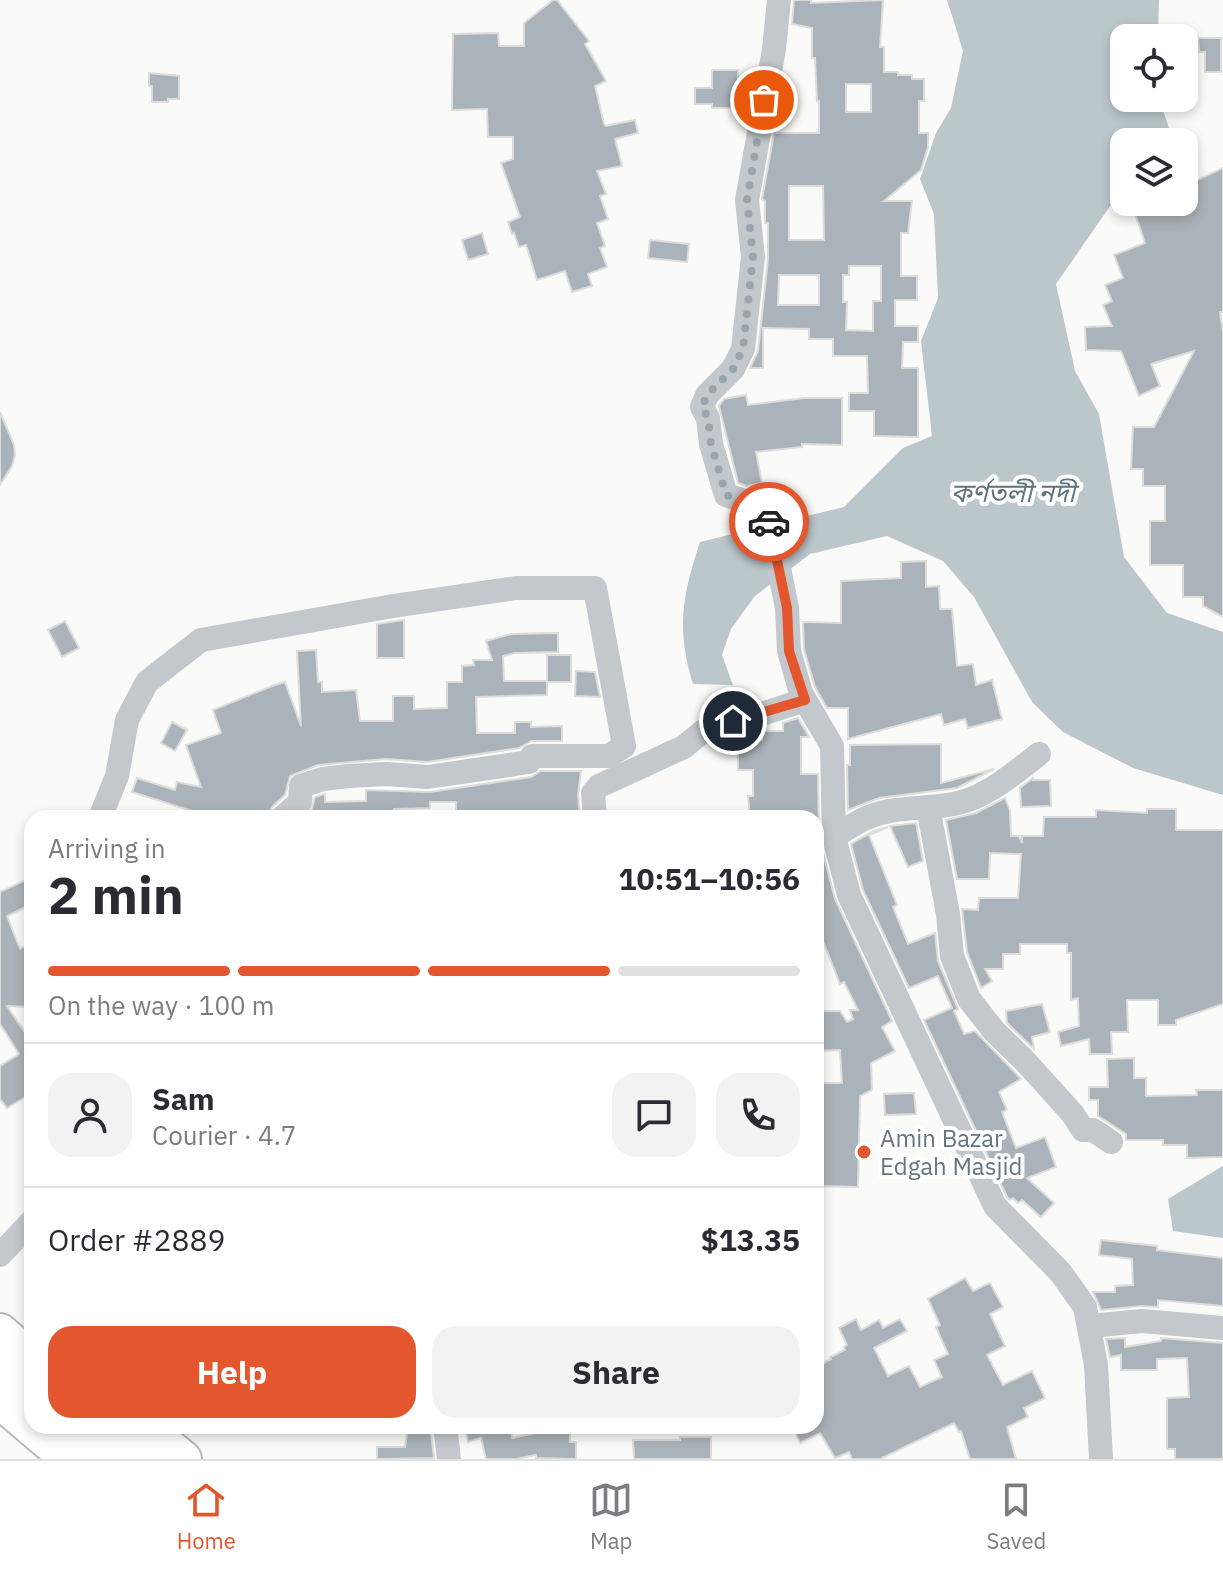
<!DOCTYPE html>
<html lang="en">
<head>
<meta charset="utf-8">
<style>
	:root { --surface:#fff; --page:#f2f2f3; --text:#2b2b33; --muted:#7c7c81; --line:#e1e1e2; --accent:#e4572e }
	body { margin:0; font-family:"IBM Plex Sans","Noto Sans Bengali",sans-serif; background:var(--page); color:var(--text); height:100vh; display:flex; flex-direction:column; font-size:30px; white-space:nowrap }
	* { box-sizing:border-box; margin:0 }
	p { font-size:26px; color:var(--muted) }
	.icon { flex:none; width:44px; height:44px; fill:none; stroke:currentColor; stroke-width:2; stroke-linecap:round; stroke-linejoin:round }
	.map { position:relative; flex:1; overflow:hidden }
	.details { position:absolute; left:24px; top:810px; width:800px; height:624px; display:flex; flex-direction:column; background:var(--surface); border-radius:24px; box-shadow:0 4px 12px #0003 }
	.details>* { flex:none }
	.controls { position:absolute; left:1110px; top:24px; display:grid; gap:16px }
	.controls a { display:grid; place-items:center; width:88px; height:88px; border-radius:16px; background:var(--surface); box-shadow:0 4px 12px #0003; font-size:40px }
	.pin { position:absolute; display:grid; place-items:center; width:68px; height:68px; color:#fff; margin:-34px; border:4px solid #fff; border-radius:50%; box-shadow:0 2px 8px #0007 }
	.courier { position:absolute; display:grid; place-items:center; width:80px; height:80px; margin:-40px; border:6px solid #e4572e; border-radius:50%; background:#fff; color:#222; box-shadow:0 2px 10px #0007 }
	.headline em { font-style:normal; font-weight:700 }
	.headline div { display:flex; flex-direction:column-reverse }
	.headline { display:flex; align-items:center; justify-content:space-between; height:136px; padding:0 24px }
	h1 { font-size:52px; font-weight:700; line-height:60px }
	.bar { display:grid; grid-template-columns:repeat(4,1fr); gap:12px 8px; align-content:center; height:96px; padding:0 24px }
	.bar i { height:10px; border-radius:6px; background:var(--line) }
	.bar .on { background:var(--accent) }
	.bar p { grid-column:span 4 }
	.line { display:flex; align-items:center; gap:20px; padding:0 24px; border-top:2px solid var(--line) }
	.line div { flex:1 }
	.round { display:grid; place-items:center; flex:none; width:84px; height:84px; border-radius:24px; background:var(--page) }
	.cta { display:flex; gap:16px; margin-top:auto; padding:16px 24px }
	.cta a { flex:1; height:92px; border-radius:24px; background:var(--accent); color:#fff; font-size:32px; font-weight:700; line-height:92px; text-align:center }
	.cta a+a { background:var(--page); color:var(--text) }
	.tab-bar { display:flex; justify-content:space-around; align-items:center; height:112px; border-top:2px solid var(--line); background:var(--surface); font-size:22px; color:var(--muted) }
	.tab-bar a { display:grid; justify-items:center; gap:4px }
	.tab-bar .on { color:var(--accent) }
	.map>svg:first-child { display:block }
	.water { fill:#bbc7cb }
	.building { fill:#aab3b9; stroke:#dcdcda; stroke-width:2; fill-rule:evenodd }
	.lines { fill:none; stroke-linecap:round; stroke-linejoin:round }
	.highway-casing { stroke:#b4b9bd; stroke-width:40 }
	.minor { stroke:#c3c8cc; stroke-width:24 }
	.highway { stroke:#fff; stroke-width:36 }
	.done { stroke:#99a4ac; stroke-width:8; stroke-dasharray:0 14.4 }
	.route { stroke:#e4572e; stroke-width:10 }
	.poi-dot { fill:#e4572e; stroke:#fff; stroke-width:3 }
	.labels { text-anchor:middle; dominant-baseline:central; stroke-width:8; stroke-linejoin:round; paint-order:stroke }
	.poi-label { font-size:24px; fill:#657683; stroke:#fff; text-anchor:start }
	.water-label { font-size:26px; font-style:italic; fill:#60757c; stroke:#fff }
</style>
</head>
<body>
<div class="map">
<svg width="1223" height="1459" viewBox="0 0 1223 1459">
	<rect width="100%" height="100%" fill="#fafaf8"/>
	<g class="water">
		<path d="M 947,0 L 1159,0 L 1158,38 L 1124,38 L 1124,98 L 1159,98 L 1170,131 L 1161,142 L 1124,142 L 1124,186 L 1056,284 L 1075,371 L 1099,414 L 1124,557 L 1167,613 L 1223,632 L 1223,795 L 1133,768 L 1063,732 L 1032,702 L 974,597 L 943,561 L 887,536 L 810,554 L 755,596 L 731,629 L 722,655 L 733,685 L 693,684 C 676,628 682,597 700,542 L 844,507 L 903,448 L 932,436 L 921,341 L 938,298 L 934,214 L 920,179 L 936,133 L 951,108 L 963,51 Z"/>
		<path d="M 1223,1166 L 1223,1238 L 1173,1231 L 1168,1199 Z"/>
	</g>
	<g class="building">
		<path d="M 553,0 L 557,0 L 589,41 L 585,44 L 606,81 L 595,86 L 604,124 L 606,126 L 635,120 L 638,133 L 615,139 L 622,166 L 597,171 L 606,194 L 600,196 L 608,219 L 597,223 L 605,246 L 600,248 L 607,267 L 588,274 L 592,286 L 572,292 L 565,271 L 537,280 L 526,245 L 519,247 L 514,233 L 512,234 L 508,222 L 520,217 L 501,163 L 513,159 L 513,137 L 488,137 L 487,109 L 452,110 L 453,34 L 498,33 L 499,46 L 524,46 L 524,23 Z"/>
		<path d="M 794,0 L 811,0 L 811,3 L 883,0 L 880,47 L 884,47 L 884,72 L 898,72 L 898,75 L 912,75 L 912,79 L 924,79 L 924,101 L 919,101 L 919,133 L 928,133 L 928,147 L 921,170 L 884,201 L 912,201 L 908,233 L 901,233 L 901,276 L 917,276 L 917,300 L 895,300 L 895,326 L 918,326 L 918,342 L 903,342 L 902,368 L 918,368 L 918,437 L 874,436 L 874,411 L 849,411 L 849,393 L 868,393 L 867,356 L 833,356 L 833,339 L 809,339 L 809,329 L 763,328 L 763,368 L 750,368 L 758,351 L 768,259 L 768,223 L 765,223 L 765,201 L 762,199 L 774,133 L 819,133 L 819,101 L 817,101 L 815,58 L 812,58 L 812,28 L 792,24 ZM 846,84 L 871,84 L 871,112 L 846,112 ZM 789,186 L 823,186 L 824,240 L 789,240 ZM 849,266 L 881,266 L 881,301 L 873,301 L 873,331 L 846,330 L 847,302 L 843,302 L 843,275 L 849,275 ZM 779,275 L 819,275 L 819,305 L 778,305 Z"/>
		<path d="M 1198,38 L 1221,38 L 1221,72 L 1205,72 L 1205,52 L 1199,52 Z"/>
		<path d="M 712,70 L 738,70 L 738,108 L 712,108 L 712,104 L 695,104 L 695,88 L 712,88 Z"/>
		<path d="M 149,73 L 179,76 L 179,99 L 168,99 L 168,102 L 152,102 L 152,86 L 149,86 Z"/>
		<path d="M 1223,168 L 1223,312 L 1220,312 L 1223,331 L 1223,617 L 1203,606 L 1203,597 L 1183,597 L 1183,565 L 1150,565 L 1150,521 L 1165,521 L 1165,486 L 1143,486 L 1143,469 L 1131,469 L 1133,427 L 1154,427 L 1194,351 L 1151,364 L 1160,386 L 1139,396 L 1121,351 L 1086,350 L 1085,327 L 1112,326 L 1103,305 L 1112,301 L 1105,285 L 1123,278 L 1114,255 L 1145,243 L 1131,202 L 1184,202 L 1184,186 Z"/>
		<path d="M 482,233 L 488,254 L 468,260 L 462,240 Z"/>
		<path d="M 650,240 L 689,244 L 687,262 L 648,258 Z"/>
		<path d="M 746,395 L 748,405 L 805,398 L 842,398 L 842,445 L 802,444 L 802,447 L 756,452 L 762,483 L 746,486 L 738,483 L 719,406 L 724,399 Z"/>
		<path d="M 0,412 L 14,445 L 15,455 L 12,466 L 0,485 Z"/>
		<path d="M 926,561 L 926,587 L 939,586 L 940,609 L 952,609 L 957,666 L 973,664 L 976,685 L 992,680 L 1002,719 L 968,728 L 965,719 L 944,725 L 941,714 L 848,739 L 848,708 L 827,708 L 815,687 L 804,649 L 803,622 L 841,623 L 841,581 L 901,578 L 901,562 Z"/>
		<path d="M 404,620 L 404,658 L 377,658 L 377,624 Z"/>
		<path d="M 65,621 L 79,648 L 62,657 L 48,630 Z"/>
		<path d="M 558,633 L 558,652 L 515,653 L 503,656 L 504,681 L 547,681 L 547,695 L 476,697 L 477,733 L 515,733 L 515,722 L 531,722 L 531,727 L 562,726 L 562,741 L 531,741 L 519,748 L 427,762 L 386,759 L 318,765 L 290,776 L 285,795 L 272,807 L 267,818 L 214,818 L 132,792 L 137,778 L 175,790 L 177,782 L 201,787 L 186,745 L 221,733 L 213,710 L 272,686 L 285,682 L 301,726 L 297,651 L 316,650 L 318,682 L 322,682 L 322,692 L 356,690 L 360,721 L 393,721 L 393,696 L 414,696 L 414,709 L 447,708 L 447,682 L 462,682 L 462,666 L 474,665 L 473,660 L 492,660 L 486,641 L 511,634 Z"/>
		<rect x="547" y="655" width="24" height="27"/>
		<path d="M 576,671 L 595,672 L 600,697 L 575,696 Z"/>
		<path d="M 798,718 L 809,737 L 801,737 L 801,774 L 818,774 L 819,838 L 835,899 L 892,1021 L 882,1027 L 895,1051 L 871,1063 L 872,1090 L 860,1096 L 858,1187 L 816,1186 L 816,1108 L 823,1108 L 822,1083 L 842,1083 L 840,1050 L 816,1051 L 816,1011 L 840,1011 L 847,1022 L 853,1019 L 850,1010 L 858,1010 L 844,982 L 840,984 L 816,923 L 816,818 L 750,818 L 748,796 L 753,796 L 753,770 L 738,770 L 738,740 L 762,740 L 762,731 L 783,731 L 783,723 Z"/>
		<path d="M 172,722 L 187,730 L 175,751 L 161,743 Z"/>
		<path d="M 941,744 L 941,783 L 994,769 L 957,788 L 879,798 L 848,810 L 847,765 L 850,765 L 850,745 Z"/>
		<path d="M 541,771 L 581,771 L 578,794 L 580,818 L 456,818 L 456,802 L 430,802 L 430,808 L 394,809 L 394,818 L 305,818 L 311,812 L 315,797 L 325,794 L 325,802 L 366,801 L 366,790 L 430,792 L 531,777 Z"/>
		<path d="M 1033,778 L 1033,780 L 1050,780 L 1051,806 L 1021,807 L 1020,788 Z"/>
		<path d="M 1005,798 L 1010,811 L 1011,836 L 1019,836 L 1022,843 L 1022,836 L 1043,836 L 1044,817 L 1096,817 L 1096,810 L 1147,813 L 1147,809 L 1176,809 L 1176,830 L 1223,830 L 1223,1004 L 1176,1020 L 1176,1025 L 1158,1025 L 1158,1000 L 1127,1000 L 1128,1032 L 1111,1032 L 1112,1054 L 1090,1054 L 1089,1039 L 1061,1046 L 1058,1032 L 1079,1026 L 1078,998 L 1071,1000 L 1071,953 L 1067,953 L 1067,944 L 1020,944 L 1020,954 L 1003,954 L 1003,969 L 985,969 L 992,981 L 981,988 L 967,952 L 962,909 L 978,910 L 979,898 L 1018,898 L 1021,854 L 990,853 L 989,879 L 957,879 L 946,820 L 976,813 Z"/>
		<path d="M 916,823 L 923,861 L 908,867 L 890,826 Z"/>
		<path d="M 888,827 L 869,835 L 897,905 L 893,907 L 908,944 L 935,933 L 938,961 L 958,1009 L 954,1011 L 964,1034 L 975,1031 L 1021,1079 L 999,1092 L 1007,1110 L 1002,1112 L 1016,1148 L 1045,1137 L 1056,1167 L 1027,1178 L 1054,1203 L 1041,1217 L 1022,1200 L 1018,1203 L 1013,1198 L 1010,1200 L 1007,1197 L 924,1020 L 952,1008 L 938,976 L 909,988 L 863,890 L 851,844 L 874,831 Z"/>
		<path d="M 32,877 L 32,904 L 7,916 L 20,949 L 32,941 L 32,1007 L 7,1006 L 32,1043 L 32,1093 L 7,1108 L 0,1099 L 0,1066 L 19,1054 L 0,1024 L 0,892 Z"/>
		<path d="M 1042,1004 L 1050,1032 L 1032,1037 L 1034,1049 L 1007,1023 L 1006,1011 Z"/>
		<path d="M 1134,1058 L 1134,1078 L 1146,1078 L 1146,1096 L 1197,1095 L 1196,1090 L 1223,1090 L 1223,1157 L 1187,1158 L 1187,1145 L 1163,1145 L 1163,1140 L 1126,1140 L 1126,1134 L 1098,1116 L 1098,1100 L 1089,1100 L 1089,1087 L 1108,1087 L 1107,1059 Z"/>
		<path d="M 914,1093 L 916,1114 L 885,1115 L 884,1094 Z"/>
		<path d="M 1101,1240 L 1157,1246 L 1157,1250 L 1223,1258 L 1223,1306 L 1158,1300 L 1158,1307 L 1141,1306 L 1101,1310 L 1093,1292 L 1115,1292 L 1115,1286 L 1133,1285 L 1132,1259 L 1099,1255 Z"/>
		<path d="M 965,1278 L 973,1291 L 990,1283 L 1003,1307 L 990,1314 L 1005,1346 L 987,1355 L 1003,1385 L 1032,1371 L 1045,1398 L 1024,1408 L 1028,1417 L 1007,1427 L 1016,1459 L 970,1459 L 961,1431 L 959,1432 L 954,1423 L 880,1459 L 852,1459 L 849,1452 L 835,1458 L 820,1433 L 800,1443 L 792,1426 L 816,1426 L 816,1367 L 831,1359 L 830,1357 L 845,1350 L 844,1347 L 847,1345 L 839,1328 L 856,1319 L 861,1330 L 879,1320 L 883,1328 L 900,1319 L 907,1331 L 874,1348 L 888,1376 L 909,1366 L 920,1387 L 942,1377 L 934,1360 L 948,1354 L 936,1327 L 940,1325 L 928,1299 Z"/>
		<path d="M 1125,1338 L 1125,1347 L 1161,1341 L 1161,1338 L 1223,1343 L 1223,1459 L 1175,1459 L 1175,1449 L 1167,1449 L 1167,1398 L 1189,1397 L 1187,1358 L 1157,1359 L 1157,1370 L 1121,1370 L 1121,1355 L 1110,1357 L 1106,1339 Z"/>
		<path d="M 408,1426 L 430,1426 L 434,1458 L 377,1459 L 377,1447 L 405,1447 Z"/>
		<path d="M 464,1426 L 511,1426 L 512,1438 L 536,1433 L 537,1426 L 570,1426 L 570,1442 L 576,1442 L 576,1459 L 536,1458 L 536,1455 L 516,1459 L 486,1459 L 481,1438 L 468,1442 Z"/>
		<path d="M 680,1437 L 711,1437 L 711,1459 L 634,1459 L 633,1440 L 680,1440 Z"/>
	</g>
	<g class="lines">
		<defs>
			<g id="highway">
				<path d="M 0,1332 L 32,1360"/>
				<path d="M 0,1369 L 32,1397"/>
				<path d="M 0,1400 L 69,1459"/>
				<path d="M 66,1426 L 105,1459"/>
				<path d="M 108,1426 L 146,1459"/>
				<path d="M 142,1426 L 183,1459"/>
			</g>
		</defs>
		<use href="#highway" class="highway-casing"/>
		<g class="minor">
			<path d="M 779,0 L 774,49 L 747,200 L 753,257 L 743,349 L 733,369 L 707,395 L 702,407 L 708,418 L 711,444 L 726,495 L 767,508 L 787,608 L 789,651 L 801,693 L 832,746 L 834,837 L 849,895 L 995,1206 L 1061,1273 L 1085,1307 L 1096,1365 L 1101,1459"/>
			<path d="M 928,807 L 948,914 L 952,956 L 969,999 L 994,1031 L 1024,1060 L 1072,1113 L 1083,1130 L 1093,1130 L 1111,1142"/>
			<path d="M 100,818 L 117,776 L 127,720 L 147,682 L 201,640 L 393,606 L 516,588 L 595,588 L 624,746 L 609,756 L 532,756 L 529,762 L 428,777 L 387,774 L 348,776 L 323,779 L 301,786 L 300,802 L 282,818"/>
			<path d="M 595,818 L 593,793 L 599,786 L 684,747 L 702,732 L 717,725 L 749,718 L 805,700"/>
			<path d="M 834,837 C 852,825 869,814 890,811 C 917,806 945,809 971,799 C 996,789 1017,771 1039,754"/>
			<path d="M 0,1255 L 32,1221"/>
			<path d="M 1089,1326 L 1142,1321 L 1223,1328"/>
			<path d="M 445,1426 L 449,1459"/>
		</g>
		<use href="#highway" class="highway"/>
	</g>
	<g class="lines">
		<path class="done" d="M 764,100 L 747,200 L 753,257 L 743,349 L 733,369 L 707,395 L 702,407 L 708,418 L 711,444 L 726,495 L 767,508 L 769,522"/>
		<path class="route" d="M 733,721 L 805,700 L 789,651 L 787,608 L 769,522"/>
	</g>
	<circle class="poi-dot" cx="864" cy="1152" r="8"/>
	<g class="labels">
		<g class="poi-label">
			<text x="880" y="1138">Amin Bazar<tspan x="880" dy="28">Edgah Masjid</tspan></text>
		</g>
		<g class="water-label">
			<text x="1013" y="492">কর্ণতলী নদী</text>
		</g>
	</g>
</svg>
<div class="controls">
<a><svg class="icon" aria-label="locate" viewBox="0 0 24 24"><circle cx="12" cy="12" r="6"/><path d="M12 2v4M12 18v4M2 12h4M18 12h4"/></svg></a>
<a><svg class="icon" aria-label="layers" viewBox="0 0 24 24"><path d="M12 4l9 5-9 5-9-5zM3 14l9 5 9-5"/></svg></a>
</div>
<div class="pin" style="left:764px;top:100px;background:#ea580c"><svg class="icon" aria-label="bag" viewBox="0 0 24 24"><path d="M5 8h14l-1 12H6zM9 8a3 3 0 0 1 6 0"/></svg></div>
<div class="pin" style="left:733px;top:721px;background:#1f2937"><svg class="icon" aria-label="home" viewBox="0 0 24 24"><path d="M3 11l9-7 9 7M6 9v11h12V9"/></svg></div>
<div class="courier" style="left:769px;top:522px"><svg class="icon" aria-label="car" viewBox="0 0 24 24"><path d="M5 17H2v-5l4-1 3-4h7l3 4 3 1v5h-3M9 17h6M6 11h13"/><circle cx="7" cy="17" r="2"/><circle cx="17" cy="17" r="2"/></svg></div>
<section class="details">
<div class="headline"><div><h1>2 min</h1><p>Arriving in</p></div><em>10:51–10:56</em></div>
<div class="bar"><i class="on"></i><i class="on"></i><i class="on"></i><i></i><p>On the way · 100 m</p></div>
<div class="line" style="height:144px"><a class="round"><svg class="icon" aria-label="person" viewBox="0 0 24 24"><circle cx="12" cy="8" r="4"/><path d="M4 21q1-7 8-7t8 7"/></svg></a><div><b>Sam</b><p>Courier · 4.7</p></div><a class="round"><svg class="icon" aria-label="chat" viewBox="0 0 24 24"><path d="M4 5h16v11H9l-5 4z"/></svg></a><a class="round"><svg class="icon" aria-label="phone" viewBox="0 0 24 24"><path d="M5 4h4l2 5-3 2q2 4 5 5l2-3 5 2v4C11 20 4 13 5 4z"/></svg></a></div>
<div class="line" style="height:104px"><div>Order #2889</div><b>$13.35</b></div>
<div class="cta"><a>Help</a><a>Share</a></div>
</section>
</div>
<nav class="tab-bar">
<a class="on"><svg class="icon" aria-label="home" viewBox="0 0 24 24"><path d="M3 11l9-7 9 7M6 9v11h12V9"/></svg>Home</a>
<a><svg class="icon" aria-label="map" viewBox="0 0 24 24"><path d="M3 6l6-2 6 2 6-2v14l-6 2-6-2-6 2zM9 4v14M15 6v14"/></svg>Map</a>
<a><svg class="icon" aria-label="saved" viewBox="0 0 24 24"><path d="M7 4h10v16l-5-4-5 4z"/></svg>Saved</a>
</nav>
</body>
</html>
